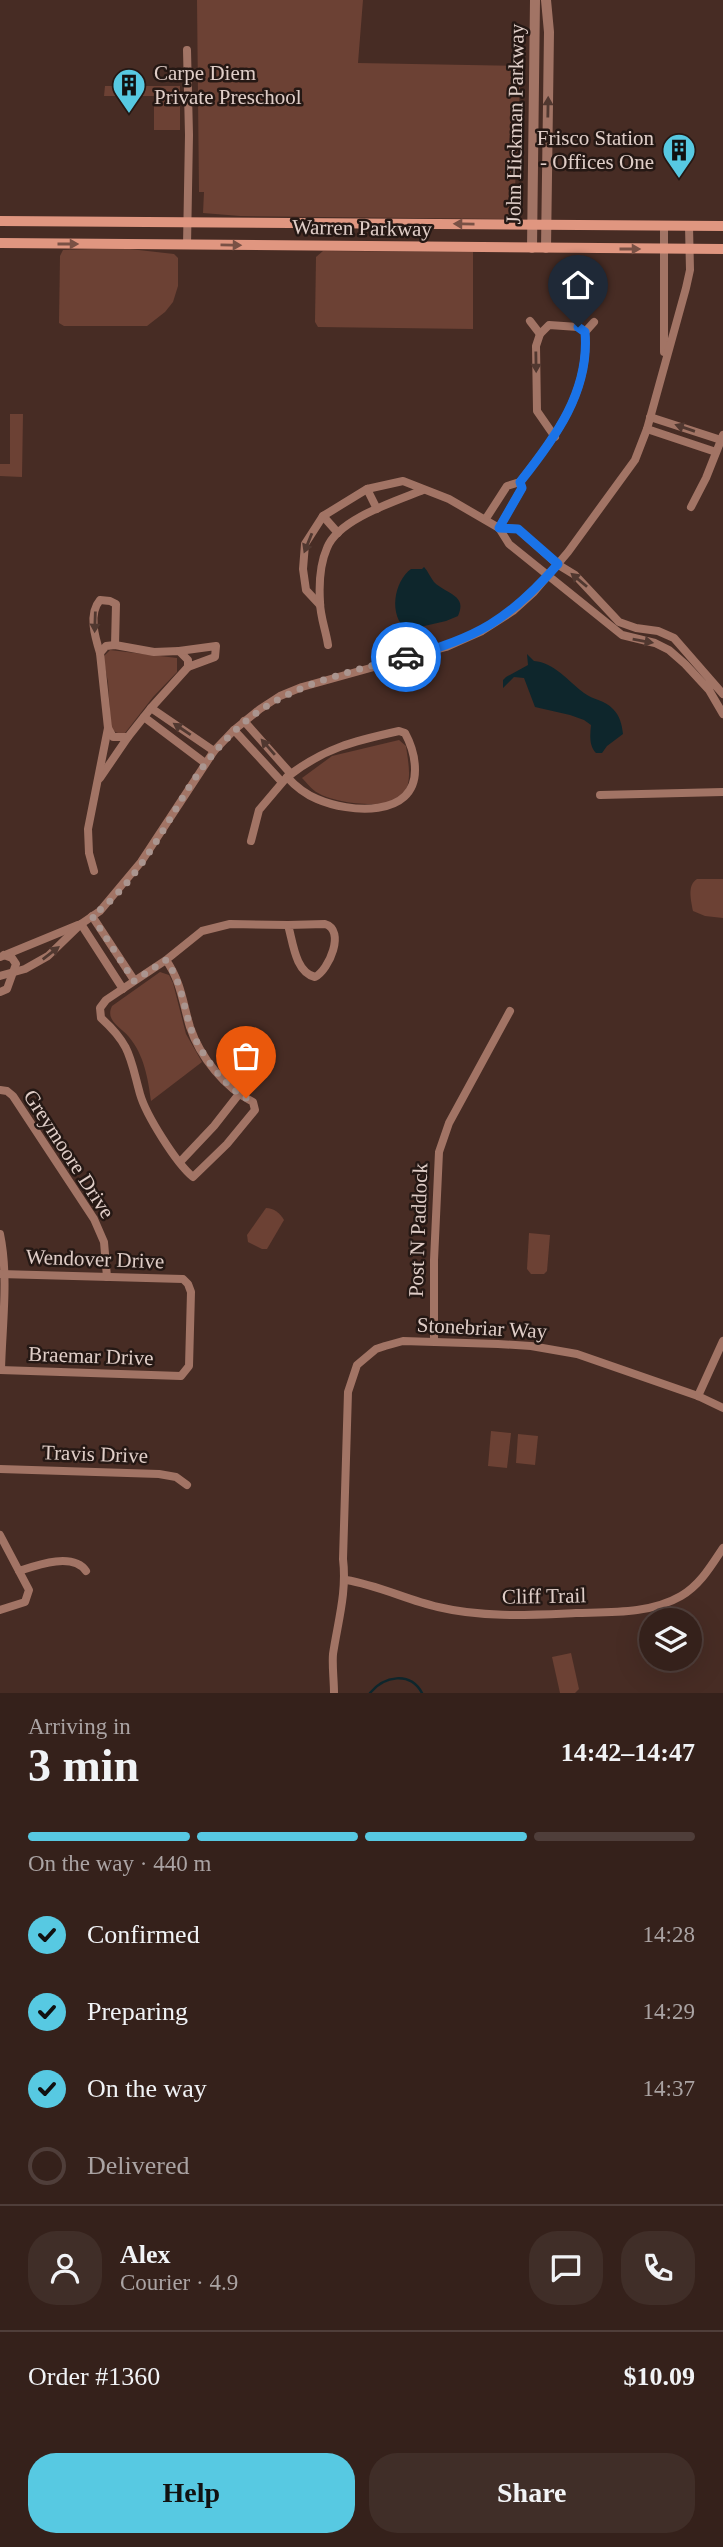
<!DOCTYPE html>
<html lang="en">
<head>
<meta charset="utf-8">
<style>
	:root { --surface:#35211b; --page:#402e28; --text:#f1f3f6; --muted:#aaa3a3; --line:#4f3e3a; --accent:#57c9e2 }
	body { margin:0; font-family:Georgia,serif; background:var(--page); color:var(--text); height:100vh; display:flex; flex-direction:column; font-size:26px; white-space:nowrap }
	* { box-sizing:border-box; margin:0 }
	p { font-size:23px; color:var(--muted) }
	.icon { flex:none; width:38px; height:38px; fill:none; stroke:currentColor; stroke-width:2; stroke-linecap:round; stroke-linejoin:round }
	.map { position:relative; height:1693px; overflow:hidden }
	.side { display:flex; flex-direction:column; background:var(--surface); flex:1 }
	.side>* { flex:none }
	.buttons { position:absolute; left:639px; top:1608px; display:grid; gap:14px }
	.buttons a { display:grid; place-items:center; width:63px; height:63px; border-radius:50%; background:var(--surface); box-shadow:0 7px 28px #0002,0 0 0 2px var(--line); font-size:35px }
	.pin { position:absolute; display:grid; place-items:center; width:60px; height:60px; color:#fff; margin:-72px -30px; border-radius:50% 50% 50% 0; rotate:-45deg; box-shadow:0 0 7px #0007 }
	.pin .icon { rotate:45deg }
	.courier { position:absolute; display:grid; place-items:center; width:70px; height:70px; margin:-35px; border:5px solid #1a73e8; border-radius:50%; background:#fff; color:#222; box-shadow:0 2px 9px #0007 }
	.head em { font-style:normal; font-weight:600 }
	.head div { display:flex; flex-direction:column-reverse }
	.head { display:flex; align-items:center; justify-content:space-between; height:119px; padding:0 28px }
	h1 { font-size:46px; font-weight:600; line-height:52px }
	.bar { display:grid; grid-template-columns:repeat(4,1fr); gap:10px 7px; align-content:center; height:84px; padding:0 28px }
	.bar i { height:9px; border-radius:5px; background:var(--line) }
	.bar .on { background:var(--accent) }
	.bar p { grid-column:span 4 }
	.line { display:flex; align-items:center; gap:18px; padding:0 28px; border-top:2px solid var(--line) }
	.line div { flex:1 }
	.round { display:grid; place-items:center; flex:none; width:74px; height:74px; border-radius:28px; background:var(--page) }
	ol { padding:0 28px; list-style:none }
	li { display:flex; align-items:center; gap:21px; height:77px }
	li p { margin-inline-start:auto }
	li .icon { padding:7px; border-radius:50%; background:var(--accent); color:#111; stroke-width:4 }
	li:last-child { color:var(--muted) }
	li i { width:38px; height:38px; border:4px solid var(--line); border-radius:50% }
	.action { display:flex; gap:14px; margin-top:auto; padding:14px 28px }
	.action a { flex:1; height:80px; border-radius:28px; background:var(--accent); color:#111; font-size:28px; font-weight:600; line-height:80px; text-align:center }
	.action a+a { background:var(--page); color:var(--text) }
	.map>svg:first-child { display:block }
	.green { fill:#6c4134 }
	.water { fill:#0e262c }
	.lines { fill:none; stroke-linecap:round; stroke-linejoin:round }
	.stream { stroke:#0e262c; stroke-width:2.5 }
	.minor { stroke:#a27465; stroke-width:8 }
	.tertiary { stroke:#a27465; stroke-width:10 }
	.secondary { stroke:#e09680; stroke-width:10 }
	.oneway { fill:#513830 }
	.oneway2 { fill:#795145 }
	.done { stroke:#aa958f; stroke-width:7; stroke-dasharray:0 12.6 }
	.route { stroke:#1a73e8; stroke-width:9 }
	.labels { text-anchor:middle; dominant-baseline:central; stroke-width:5; stroke-linejoin:round; paint-order:stroke }
	.poi-label { font-size:21px; fill:#e0cec8; stroke:#251814; text-anchor:start }
	.street-label { font-size:21px; fill:#e0cec8; stroke:#251814 }
</style>
</head>
<body>
<div class="map">
<svg width="723" height="1693" viewBox="0 0 723 1693">
	<rect width="100%" height="100%" fill="#472c24"/>
	<g class="green">
		<path d="M 197,0 L 363,0 L 358,63 L 521,66 L 515,188 L 510,188 L 510,215 L 505,219 L 240,216 L 203,213 L 204,192 L 199,192 Z"/>
		<path d="M 105,86 L 180,86 L 180,130 L 154,130 L 154,96 L 104,96 Z"/>
		<path d="M 121,248 L 174,254 L 178,258 L 178,286 L 173,302 L 165,312 L 147,326 L 64,326 L 59,323 L 60,256 L 63,250 Z"/>
		<path d="M 323,251 L 473,252 L 473,329 L 318,327 L 315,322 L 316,257 Z"/>
		<path d="M 10,414 L 23,414 L 22,477 L 0,476 L 0,464 L 10,464 Z"/>
		<path d="M 110,650 L 177,658 L 177,672 L 153,697 L 125,733 C 118,734 116,733 111,728 L 108,682 L 103,657 Z"/>
		<path d="M 399,740 L 406,746 C 408,761 413,782 403,795 C 390,811 334,803 318,793 C 312,790 307,783 302,778 L 332,756 Z"/>
		<path d="M 697,879 L 723,879 L 723,918 L 705,916 L 693,911 C 691,900 687,885 697,879 Z"/>
		<path d="M 160,972 L 169,975 L 173,983 L 186,1034 L 202,1062 L 151,1101 C 148,1078 144,1055 129,1037 C 120,1026 105,1021 112,1006 Z"/>
		<path d="M 266,1208 C 274,1208 280,1213 284,1220 L 267,1249 L 262,1249 L 248,1242 L 247,1235 Z"/>
		<path d="M 529,1233 L 550,1235 L 547,1271 L 544,1274 L 531,1274 L 527,1269 Z"/>
		<path d="M 491,1431 L 511,1433 L 507,1468 L 488,1466 Z"/>
		<path d="M 518,1434 L 538,1436 L 535,1465 L 516,1463 Z"/>
		<path d="M 571,1653 L 579,1689 L 575,1693 L 560,1693 L 552,1657 Z"/>
	</g>
	<g class="water">
		<path d="M 424,567 C 428,571 430,577 434,582 C 446,594 468,595 458,616 L 446,621 L 407,630 C 388,616 394,581 411,569 L 422,569 Z"/>
		<path d="M 527,654 L 534,661 C 554,662 569,682 584,693 C 593,700 605,700 613,709 C 620,716 622,725 623,734 L 607,746 L 602,753 L 596,753 C 589,746 590,735 591,725 L 584,720 L 570,715 L 535,707 L 524,678 L 514,677 L 503,688 L 503,680 L 506,677 L 528,665 Z"/>
	</g>
	<g class="lines">
		<path class="stream" d="M 370,1693 C 384,1676 410,1671 422,1693"/>
		<g class="minor">
			<path d="M 187,245 L 189,135 L 187,50"/>
			<path d="M 530,321 L 540,334"/>
			<path d="M 585,332 L 594,322"/>
			<path d="M 664,352 L 664,226"/>
			<path d="M 650,417 L 721,440"/>
			<path d="M 647,429 L 716,452"/>
			<path d="M 520,482 C 555,437 590,392 585,332 L 578,327 L 549,325 L 540,334 L 536,346 L 537,411 L 555,437"/>
			<path d="M 367,489 L 377,509"/>
			<path d="M 691,507 L 706,478 L 723,435"/>
			<path d="M 323,516 L 338,533"/>
			<path d="M 320,605 L 306,590 L 303,569 L 305,544 L 323,516 L 367,489 L 403,481 L 449,499 L 499,528 L 522,488 L 520,482 L 507,486 L 485,520"/>
			<path d="M 115,645 L 154,652 L 179,651 L 188,660 L 188,667 L 151,708 L 128,737 L 113,737 L 108,728 L 100,653 L 106,646 Z"/>
			<path d="M 328,645 C 326,631 320,616 320,602 C 319,586 320,564 327,548 C 338,519 396,501 423,490"/>
			<path d="M 179,651 L 216,646 L 215,657 L 188,667"/>
			<path d="M 100,653 C 95,637 88,614 100,600 L 110,601 L 116,604 L 115,645"/>
			<path d="M 723,694 L 674,638 L 658,631 L 636,628 L 619,622 L 575,575 L 557,564 L 518,529 L 499,528 L 509,544 L 622,635 L 655,643 L 669,650 L 685,664 L 709,690 L 723,714"/>
			<path d="M 151,708 L 214,751"/>
			<path d="M 144,717 L 205,763"/>
			<path d="M 244,721 L 291,774"/>
			<path d="M 234,730 L 281,781"/>
			<path d="M 399,731 L 405,733 C 411,744 415,758 415,770 C 415,818 349,813 317,799 C 305,794 296,787 287,777 C 324,748 354,741 399,731 Z"/>
			<path d="M 100,778 L 128,737"/>
			<path d="M 600,795 L 723,792"/>
			<path d="M 251,841 L 259,810 L 287,777"/>
			<path d="M 94,871 L 89,853 L 88,829 L 108,728"/>
			<path d="M 92,916 L 134,980"/>
			<path d="M 81,924 L 123,989"/>
			<path d="M 325,924 C 346,930 329,970 315,977 C 295,972 293,942 288,925 Z"/>
			<path d="M 0,957 L 78,925"/>
			<path d="M 166,960 C 181,981 183,1004 190,1027 C 200,1057 225,1088 253,1102 L 255,1110 L 227,1144 L 193,1177 C 176,1163 146,1115 140,1094 C 130,1058 131,1045 101,1018 L 100,1008 L 106,1000 L 166,960 L 202,931 L 230,924 L 288,925"/>
			<path d="M 0,976 L 25,969 L 48,956 L 81,924 L 100,911 L 141,862 L 214,751 L 234,730 L 260,709 L 280,696 L 302,687 L 446,647 L 482,631 L 513,611 L 534,592 L 568,552 L 635,460 L 647,429 L 686,288 L 690,270 L 689,226"/>
			<path d="M 0,992 L 7,989 L 16,964 L 12,958 L 4,955"/>
			<path d="M 0,1090 L 7,1091 L 13,1096 L 94,1219 L 104,1242 L 107,1277"/>
			<path d="M 180,1162 L 214,1126 L 239,1094"/>
			<path d="M 0,1234 C 9,1277 2,1326 1,1370"/>
			<path d="M 0,1274 L 183,1279 L 188,1284 L 191,1292 L 189,1366 L 181,1376 L 0,1370"/>
			<path d="M 434,1341 L 434,1260 L 439,1152 L 449,1123 L 510,1011"/>
			<path d="M 698,1396 L 723,1341"/>
			<path d="M 0,1469 L 159,1474 L 176,1477 L 187,1485"/>
			<path d="M 0,1535 L 29,1590 L 25,1602 L 0,1610"/>
			<path d="M 19,1571 C 37,1565 73,1552 86,1571"/>
			<path d="M 346,1580 C 378,1585 407,1600 438,1607 C 484,1618 530,1615 576,1613 C 611,1612 650,1614 681,1596 C 700,1585 711,1566 723,1548"/>
			<path d="M 334,1693 C 334,1680 332,1666 333,1654 C 338,1621 347,1592 343,1559 L 348,1392 L 357,1365 L 376,1349 L 385,1346 L 403,1341 L 498,1344 L 531,1346 L 577,1354 L 698,1396 L 723,1408"/>
		</g>
		<g class="tertiary">
			<path d="M 532,248 L 535,0"/>
			<path d="M 546,248 L 549,32 L 546,0"/>
		</g>
		<g class="secondary">
			<path d="M 0,221 L 723,226"/>
			<path d="M 0,243 L 723,249"/>
		</g>
	</g>
	<defs><path id="oneway-solid" d="M-6-.8H1V-3.2L6.5 0L1 3.2V.8H-6Z" transform="scale(1.75)"/></defs>
	<g class="oneway">
		<use href="#oneway-solid" transform="translate(548 107) rotate(-89)"/>
		<use href="#oneway-solid" transform="translate(536 362) rotate(89)"/>
		<use href="#oneway-solid" transform="translate(685 428) rotate(-161)"/>
		<use href="#oneway-solid" transform="translate(308 543) rotate(112)"/>
		<use href="#oneway-solid" transform="translate(579 580) rotate(-140)"/>
		<use href="#oneway-solid" transform="translate(95 622) rotate(92)"/>
		<use href="#oneway-solid" transform="translate(643 641) rotate(10)"/>
		<use href="#oneway-solid" transform="translate(182 729) rotate(-146)"/>
		<use href="#oneway-solid" transform="translate(268 747) rotate(-131)"/>
		<use href="#oneway-solid" transform="translate(51 953) rotate(-38)"/>
	</g>
	<g class="oneway2">
		<use href="#oneway-solid" transform="translate(464 224) rotate(-179)"/>
		<use href="#oneway-solid" transform="translate(68 244)"/>
		<use href="#oneway-solid" transform="translate(231 245) rotate(1)"/>
		<use href="#oneway-solid" transform="translate(630 249)"/>
	</g>
	<g class="lines">
		<path class="done" d="M 246,1098 C 224,1086 198,1051 190,1026 C 183,1003 181,981 166,960 L 134,981 L 92,916 C 130,889 157,841 180,802 C 241,699 296,685 406,657"/>
		<path class="route" d="M 406,657 C 476,639 510,619 558,564 L 518,529 L 499,528 L 522,488 L 520,482 C 555,438 590,391 585,332 L 578,327"/>
	</g>
	<defs>
		<symbol id="building-pin" viewBox="-11 -11 22 30"><path d="M0 17L-7.5 6A9.5 9.5 0 1 1 7.5 6Z" fill="#57c9e2" stroke="#251814"/><path d="M-4-6H4V6H1V3H-1V6H-4ZM-2.5-4.3h1.7v1.8h-1.7ZM.8-4.3h1.7v1.8H.8ZM-2.5-1h1.7V.8h-1.7ZM.8-1h1.7V.8H.8Z" fill="#111"/></symbol>
	</defs>
	<g fill-rule="evenodd">
		<use href="#building-pin" x="110" y="66" width="38" height="52"/>
		<use href="#building-pin" x="660" y="131" width="38" height="52"/>
	</g>
	<g class="labels">
		<g class="poi-label">
			<text x="154" y="73">Carpe Diem<tspan x="154" dy="24">Private Preschool</tspan></text>
			<text x="654" y="138" text-anchor="end">Frisco Station<tspan x="654" dy="24">- Offices One</tspan></text>
		</g>
		<g class="street-label">
			<text transform="translate(515 124) rotate(-89)">John Hickman Parkway</text>
			<text transform="translate(362 228) rotate(1)">Warren Parkway</text>
			<text transform="translate(69 1154) rotate(57)">Greymoore Drive</text>
			<text transform="translate(418 1230) rotate(-88)">Post N Paddock</text>
			<text transform="translate(95 1259) rotate(2)">Wendover Drive</text>
			<text transform="translate(482 1328) rotate(3)">Stonebriar Way</text>
			<text transform="translate(91 1356) rotate(2)">Braemar Drive</text>
			<text transform="translate(95 1454) rotate(2)">Travis Drive</text>
			<text transform="translate(544 1596) rotate(-1)">Cliff Trail</text>
		</g>
	</g>
</svg>
<div class="buttons">
<a><svg class="icon" aria-label="layers" viewBox="0 0 24 24"><path d="M12 4l9 5-9 5-9-5zM3 14l9 5 9-5"/></svg></a>
</div>
<div class="pin" style="left:246px;top:1098px;background:#ea580c"><svg class="icon" aria-label="bag" viewBox="0 0 24 24"><path d="M5 8h14l-1 12H6zM9 8a3 3 0 0 1 6 0"/></svg></div>
<div class="pin" style="left:578px;top:327px;background:#1f2937"><svg class="icon" aria-label="home" viewBox="0 0 24 24"><path d="M3 11l9-7 9 7M6 9v11h12V9"/></svg></div>
<div class="courier" style="left:406px;top:657px"><svg class="icon" aria-label="car" viewBox="0 0 24 24"><path d="M5 17H2v-5l4-1 3-4h7l3 4 3 1v5h-3M9 17h6M6 11h13"/><circle cx="7" cy="17" r="2"/><circle cx="17" cy="17" r="2"/></svg></div>
</div>
<section class="side">
<div class="head"><div><h1>3 min</h1><p>Arriving in</p></div><em>14:42–14:47</em></div>
<div class="bar"><i class="on"></i><i class="on"></i><i class="on"></i><i></i><p>On the way · 440 m</p></div>
<ol>
<li><svg class="icon" aria-label="check" viewBox="0 0 24 24"><path d="M5 12l5 5 9-10"/></svg>Confirmed<p>14:28</p></li>
<li><svg class="icon" aria-label="check" viewBox="0 0 24 24"><path d="M5 12l5 5 9-10"/></svg>Preparing<p>14:29</p></li>
<li><svg class="icon" aria-label="check" viewBox="0 0 24 24"><path d="M5 12l5 5 9-10"/></svg>On the way<p>14:37</p></li>
<li><i></i>Delivered</li>
</ol>
<div class="line" style="height:126px"><a class="round"><svg class="icon" aria-label="person" viewBox="0 0 24 24"><circle cx="12" cy="8" r="4"/><path d="M4 21q1-7 8-7t8 7"/></svg></a><div><b>Alex</b><p>Courier · 4.9</p></div><a class="round"><svg class="icon" aria-label="chat" viewBox="0 0 24 24"><path d="M4 5h16v11H9l-5 4z"/></svg></a><a class="round"><svg class="icon" aria-label="phone" viewBox="0 0 24 24"><path d="M5 4h4l2 5-3 2q2 4 5 5l2-3 5 2v4C11 20 4 13 5 4z"/></svg></a></div>
<div class="line" style="height:91px"><div>Order #1360</div><b>$10.09</b></div>
<div class="action"><a>Help</a><a>Share</a></div>
</section>
</body>
</html>
